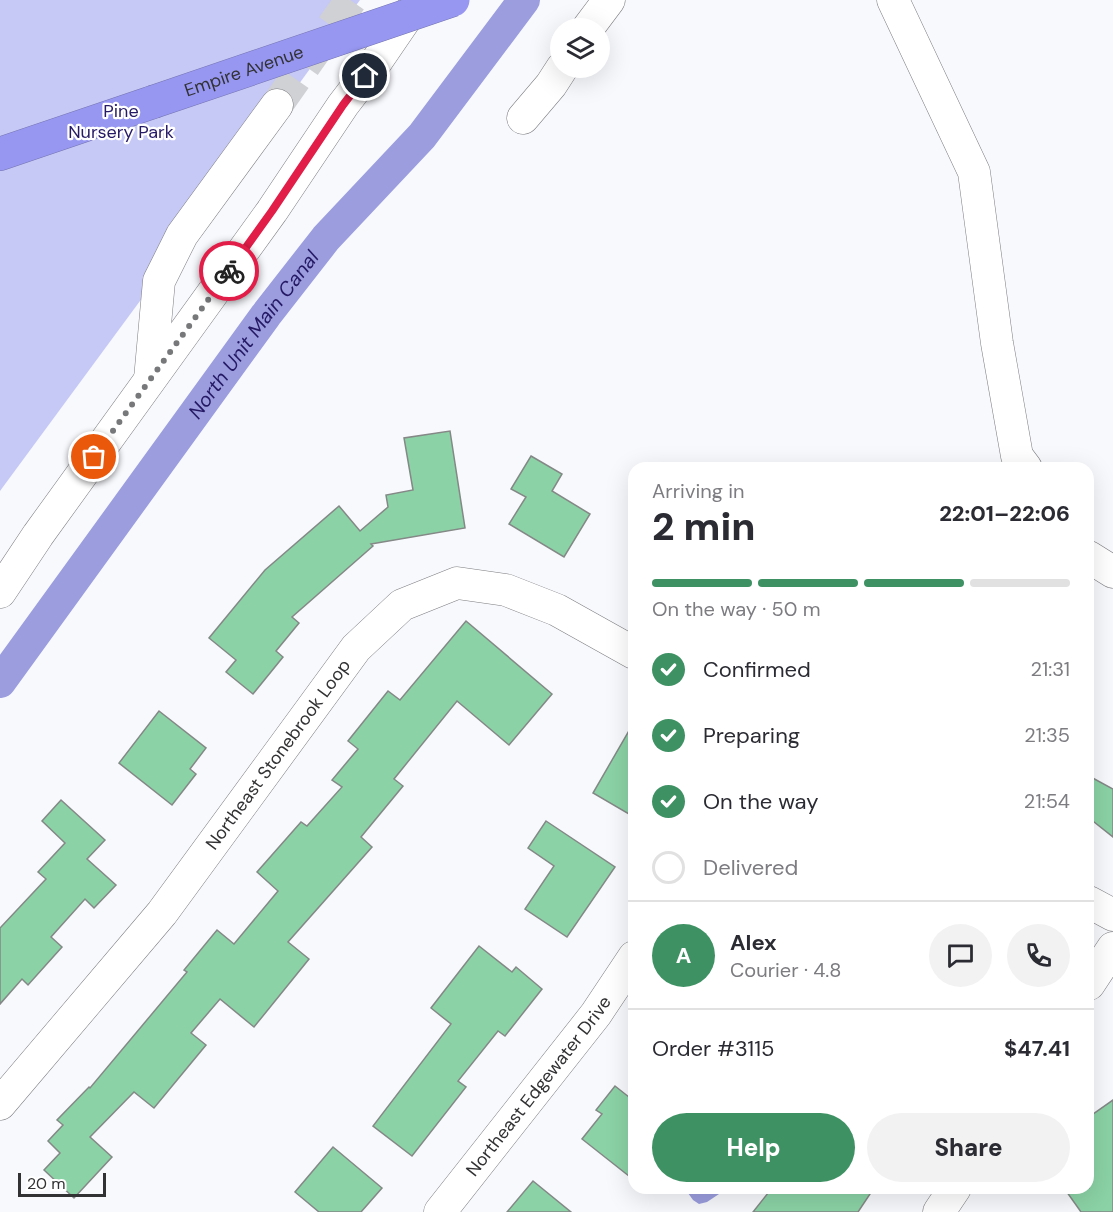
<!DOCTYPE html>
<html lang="en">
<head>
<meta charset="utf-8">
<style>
	:root { --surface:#fff; --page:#f2f2f3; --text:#2b2b33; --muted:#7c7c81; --line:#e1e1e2; --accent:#3e9163 }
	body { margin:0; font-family:"DM Sans",sans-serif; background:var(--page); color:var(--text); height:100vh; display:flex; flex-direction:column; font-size:22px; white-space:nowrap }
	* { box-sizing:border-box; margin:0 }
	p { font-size:20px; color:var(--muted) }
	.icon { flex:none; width:33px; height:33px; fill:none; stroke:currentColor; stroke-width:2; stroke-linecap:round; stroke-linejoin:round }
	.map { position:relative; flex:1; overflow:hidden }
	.details { position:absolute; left:628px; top:462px; width:466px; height:732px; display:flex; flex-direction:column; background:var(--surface); border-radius:18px; box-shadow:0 6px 24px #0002 }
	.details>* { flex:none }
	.tools { position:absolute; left:550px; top:18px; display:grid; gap:12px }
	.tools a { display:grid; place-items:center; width:60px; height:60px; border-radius:50%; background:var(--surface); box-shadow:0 6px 24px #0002; font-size:30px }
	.scale { position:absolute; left:18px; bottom:15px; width:88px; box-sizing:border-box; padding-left:6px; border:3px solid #323234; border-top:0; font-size:16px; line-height:21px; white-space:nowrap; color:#323234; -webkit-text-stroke:4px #fff; paint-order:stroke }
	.pin { position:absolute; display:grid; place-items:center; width:51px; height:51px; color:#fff; margin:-26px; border:3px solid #fff; border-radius:50%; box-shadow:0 2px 6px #0007 }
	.courier { position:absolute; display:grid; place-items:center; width:60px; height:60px; margin:-30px; border:4px solid #e11d48; border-radius:50%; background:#fff; color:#222; box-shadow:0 2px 8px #0007 }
	.overview em { font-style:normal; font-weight:800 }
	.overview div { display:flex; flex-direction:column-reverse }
	.overview { display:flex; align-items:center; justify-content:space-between; height:102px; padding:0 24px }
	h1 { font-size:39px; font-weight:800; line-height:45px }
	.bar { display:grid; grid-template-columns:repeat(4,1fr); gap:9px 6px; align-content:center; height:72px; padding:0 24px }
	.bar i { height:8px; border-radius:4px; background:var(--line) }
	.bar .active { background:var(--accent) }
	.bar p { grid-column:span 4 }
	.line { display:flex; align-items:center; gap:15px; padding:0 24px; border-top:2px solid var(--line) }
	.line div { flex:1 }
	.round { display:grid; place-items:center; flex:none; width:63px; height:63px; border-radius:32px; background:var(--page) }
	ol { padding:0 24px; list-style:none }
	li { display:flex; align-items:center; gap:18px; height:66px }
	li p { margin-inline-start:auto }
	li .icon { padding:6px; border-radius:50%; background:var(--accent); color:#fff; stroke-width:4 }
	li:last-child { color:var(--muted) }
	li i { width:33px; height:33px; border:3px solid var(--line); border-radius:50% }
	.primary-button { display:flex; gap:12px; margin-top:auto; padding:12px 24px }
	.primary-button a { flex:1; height:69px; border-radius:36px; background:var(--accent); color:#fff; font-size:24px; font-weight:800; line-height:69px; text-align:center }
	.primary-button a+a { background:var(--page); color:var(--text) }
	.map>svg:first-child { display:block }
	.green { fill:#c6c8f6 }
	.water { fill:#9b9ddf }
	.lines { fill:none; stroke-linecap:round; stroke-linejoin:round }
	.canal { stroke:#9b9ddf; stroke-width:32 }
	.building { fill:#8bd2a6; stroke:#848886; stroke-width:1.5 }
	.minor-tunnel { stroke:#d0d1d5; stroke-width:32; stroke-dasharray:32 16; stroke-linecap:butt }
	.minor-casing { stroke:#7d7d81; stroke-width:33 }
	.highway-casing { stroke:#7474b0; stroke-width:34 }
	.minor { stroke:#fff; stroke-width:32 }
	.highway { stroke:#9797f2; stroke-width:33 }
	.highway-bridge-casing { stroke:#7474b0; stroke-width:34; stroke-linecap:butt }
	.highway-bridge { stroke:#9797f2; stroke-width:33 }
	.done { stroke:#77787a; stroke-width:6; stroke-dasharray:0 10.8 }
	.route { stroke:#e11d48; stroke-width:8 }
	.labels { text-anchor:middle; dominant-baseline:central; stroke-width:4.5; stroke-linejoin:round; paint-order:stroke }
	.street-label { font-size:18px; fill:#323234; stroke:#fff }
	.park-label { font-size:18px; fill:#261a66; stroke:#fff }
	.water-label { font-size:20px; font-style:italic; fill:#251964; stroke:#fff }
</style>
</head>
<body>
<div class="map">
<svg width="1113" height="1212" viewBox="0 0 1113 1212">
	<rect width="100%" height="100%" fill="#f8f9fd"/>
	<path class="green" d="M 0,0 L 360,0 L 235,172 L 0,491 Z"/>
	<path class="water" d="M 689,1188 L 728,1188 L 707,1202 L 699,1204 L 693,1200 L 688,1193 Z"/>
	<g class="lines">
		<path class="canal" id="s1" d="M 0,682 L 266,315 L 326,238 L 422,136 L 524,0"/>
	</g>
	<g class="building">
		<path d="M 450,431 L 465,528 L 371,544 L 373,546 L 292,617 L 299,623 L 276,651 L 283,657 L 253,694 L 226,672 L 236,660 L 209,638 L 265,570 L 339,506 L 360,531 L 388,507 L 386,495 L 413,490 L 404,438 Z"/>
		<path d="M 531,456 L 562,474 L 552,491 L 590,514 L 564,557 L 509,524 L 526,497 L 511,489 Z"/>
		<path d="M 466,621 L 552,694 L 509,745 L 457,701 L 394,779 L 403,786 L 361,837 L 372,847 L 288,942 L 309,959 L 254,1027 L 220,999 L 191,1033 L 206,1045 L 154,1108 L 134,1092 L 90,1137 L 112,1157 L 74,1198 L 44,1170 L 60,1153 L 48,1141 L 63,1125 L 57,1120 L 89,1087 L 90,1088 L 187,972 L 184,970 L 217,930 L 234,944 L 278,891 L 257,872 L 301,822 L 307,826 L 342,787 L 332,780 L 358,749 L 348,741 L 388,691 L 400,700 Z"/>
		<path d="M 159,711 L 206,748 L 190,769 L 196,774 L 172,805 L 119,763 Z"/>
		<path d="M 634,722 L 634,817 L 593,793 Z"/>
		<path d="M 1089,776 L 1113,789 L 1113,837 L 1089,818 Z"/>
		<path d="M 61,800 L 105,840 L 87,859 L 116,885 L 94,908 L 85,899 L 51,937 L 62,947 L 28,985 L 22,979 L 0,1004 L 0,928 L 46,879 L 38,872 L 65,843 L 42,821 Z"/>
		<path d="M 546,821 L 615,867 L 567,937 L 525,909 L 554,866 L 528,848 Z"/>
		<path d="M 479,946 L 512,972 L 516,967 L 542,989 L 505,1036 L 498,1031 L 458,1081 L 466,1087 L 412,1156 L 373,1126 L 451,1024 L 431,1008 Z"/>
		<path d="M 615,1086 L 634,1101 L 634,1180 L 582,1139 L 602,1114 L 596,1110 Z"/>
		<path d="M 1113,1100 L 1113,1212 L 1081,1212 L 1064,1188 L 1089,1188 L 1089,1117 Z"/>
		<path d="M 333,1147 L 382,1188 L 361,1212 L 319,1212 L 295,1192 Z"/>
		<path d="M 533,1181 L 571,1212 L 507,1212 Z"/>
		<path d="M 772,1188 L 874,1188 L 858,1212 L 753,1212 Z"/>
	</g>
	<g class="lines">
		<path class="minor-tunnel" d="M 277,105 L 351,0"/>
		<defs>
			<g id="minor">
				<path d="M 893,0 L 974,172 L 997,343 L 1017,456 L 1026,468"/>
				<path d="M 588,28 L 609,0"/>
				<path d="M 523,118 L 551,85 L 562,68"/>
				<path d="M 150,379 L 159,281 L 182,235 L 277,105"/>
				<path d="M 1089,557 L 1113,572"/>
				<path d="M 0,592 L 38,535 L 272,211 L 343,105 L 376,62 L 417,2"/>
				<path d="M 1089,902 L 1113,915"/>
				<path d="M 1089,984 L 1113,948"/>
				<path id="s2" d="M 0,1104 L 162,913 L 356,648 L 402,605 L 457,583 L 506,590 L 557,610 L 634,653"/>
				<path id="s3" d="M 440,1212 L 596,1014 L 634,957"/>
				<path d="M 939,1212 L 955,1188"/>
			</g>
			<path id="highway" d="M 0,154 L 153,102"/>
		</defs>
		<use href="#minor" class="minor-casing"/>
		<use href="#highway" class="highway-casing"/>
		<use href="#minor" class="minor"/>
		<use href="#highway" class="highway"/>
		<defs>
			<g id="highway-bridge">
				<path id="s4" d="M 153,102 L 453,0"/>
			</g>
		</defs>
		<use href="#highway-bridge" class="highway-bridge-casing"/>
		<use href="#highway-bridge" class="highway-bridge"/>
	</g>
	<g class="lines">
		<path class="done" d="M 94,457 L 229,271"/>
		<path class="route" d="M 229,271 L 272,211 L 343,105 L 365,76"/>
	</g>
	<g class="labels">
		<g class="street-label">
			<text stroke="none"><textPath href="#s4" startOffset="96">Empire Avenue</textPath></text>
			<text stroke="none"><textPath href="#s2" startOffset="447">Northeast Stonebrook Loop</textPath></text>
			<text stroke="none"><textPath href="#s3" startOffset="160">Northeast Edgewater Drive</textPath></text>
		</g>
		<g class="park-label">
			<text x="121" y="111">Pine<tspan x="121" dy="21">Nursery Park</tspan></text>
		</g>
		<g class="water-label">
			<text stroke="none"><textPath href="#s1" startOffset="430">North Unit Main Canal</textPath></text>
		</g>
	</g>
</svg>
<div class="tools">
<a><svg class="icon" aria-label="layers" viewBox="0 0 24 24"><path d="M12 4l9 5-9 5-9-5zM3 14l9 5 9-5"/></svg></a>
</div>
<div class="scale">20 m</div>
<div class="pin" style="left:94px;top:457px;background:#ea580c"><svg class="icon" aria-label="bag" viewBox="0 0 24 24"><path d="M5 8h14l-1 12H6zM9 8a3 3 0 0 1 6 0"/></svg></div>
<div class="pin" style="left:365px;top:76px;background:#1f2937"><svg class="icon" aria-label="home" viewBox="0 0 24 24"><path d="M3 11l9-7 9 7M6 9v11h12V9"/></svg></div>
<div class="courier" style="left:229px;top:271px"><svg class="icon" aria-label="bike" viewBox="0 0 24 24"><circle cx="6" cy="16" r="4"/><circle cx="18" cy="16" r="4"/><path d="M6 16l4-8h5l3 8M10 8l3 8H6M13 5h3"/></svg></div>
<section class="details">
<div class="overview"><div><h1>2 min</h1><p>Arriving in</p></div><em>22:01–22:06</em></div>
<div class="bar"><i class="active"></i><i class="active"></i><i class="active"></i><i></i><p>On the way · 50 m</p></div>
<ol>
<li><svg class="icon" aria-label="check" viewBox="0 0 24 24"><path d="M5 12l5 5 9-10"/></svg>Confirmed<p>21:31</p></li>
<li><svg class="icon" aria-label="check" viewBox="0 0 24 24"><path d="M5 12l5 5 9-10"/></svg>Preparing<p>21:35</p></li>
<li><svg class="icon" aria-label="check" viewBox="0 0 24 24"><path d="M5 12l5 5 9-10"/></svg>On the way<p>21:54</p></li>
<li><i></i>Delivered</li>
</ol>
<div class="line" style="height:108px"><b class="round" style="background:var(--accent);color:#fff">A</b><div><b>Alex</b><p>Courier · 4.8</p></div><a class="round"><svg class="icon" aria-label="chat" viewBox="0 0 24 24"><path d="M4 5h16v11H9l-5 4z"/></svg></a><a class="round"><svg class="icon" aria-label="phone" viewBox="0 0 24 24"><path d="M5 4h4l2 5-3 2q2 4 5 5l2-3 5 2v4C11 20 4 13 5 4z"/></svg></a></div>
<div class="line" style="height:78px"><div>Order #3115</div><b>$47.41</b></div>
<div class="primary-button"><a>Help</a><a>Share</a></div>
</section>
</div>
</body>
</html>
